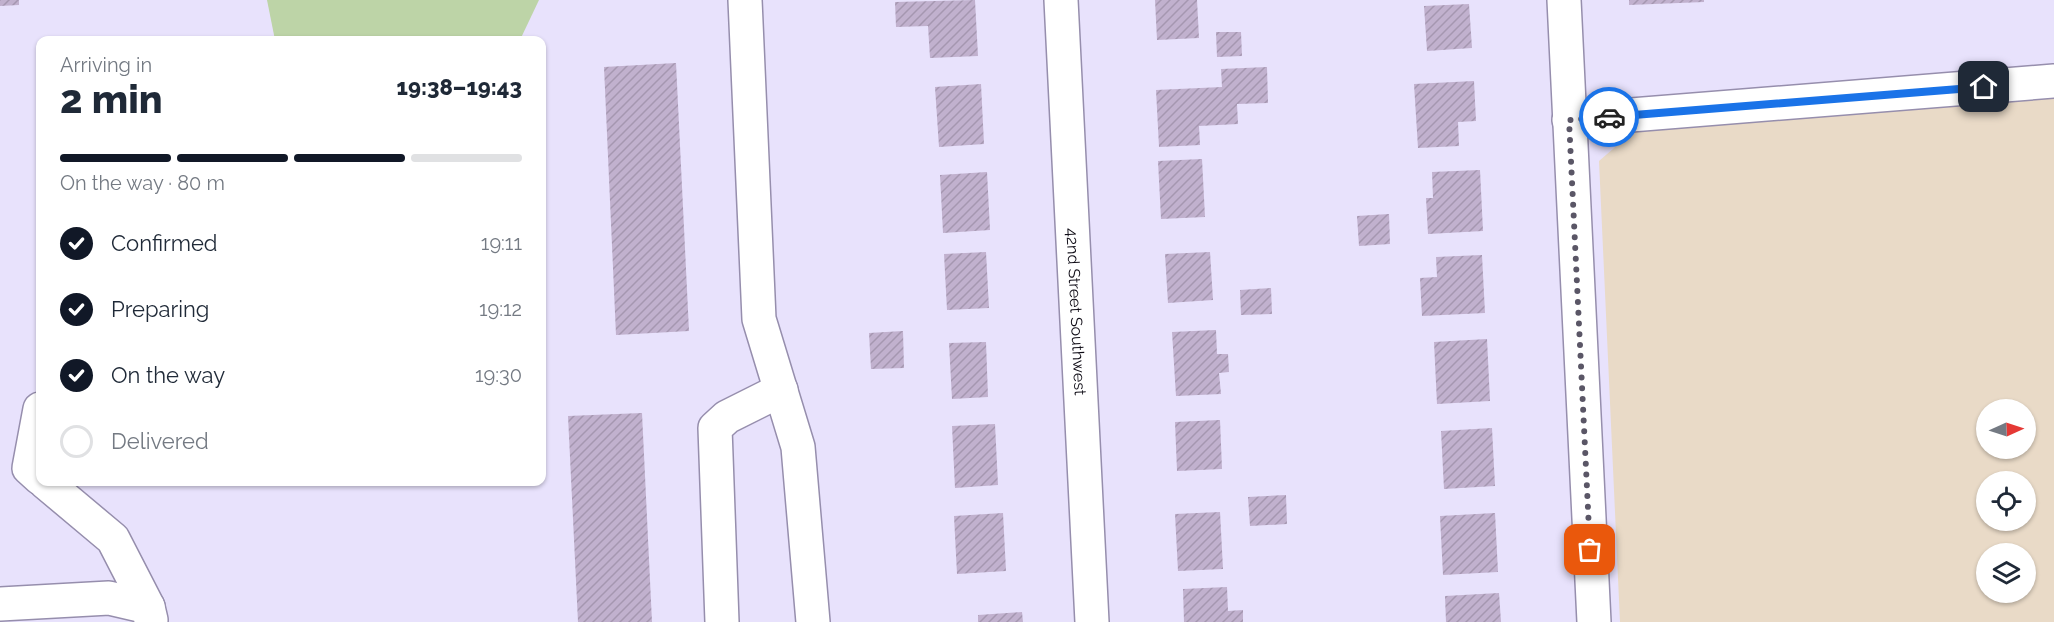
<!DOCTYPE html>
<html lang="en">
<head>
<meta charset="utf-8">
<style>
	:root { --surface:#fff; --page:#f2f2f3; --text:#1f2937; --muted:#747a83; --line:#e0e1e3; --accent:#111827 }
	body { margin:0; font-family:Raleway,sans-serif; background:var(--page); color:var(--text); height:100vh; display:flex; flex-direction:column; font-size:22px; white-space:nowrap }
	* { box-sizing:border-box; margin:0 }
	p { font-size:20px; color:var(--muted) }
	.icon { flex:none; width:33px; height:33px; fill:none; stroke:currentColor; stroke-width:2; stroke-linecap:round; stroke-linejoin:round }
	.map { position:relative; flex:1; overflow:hidden }
	.side { position:absolute; left:36px; top:36px; width:510px; height:450px; display:flex; flex-direction:column; background:var(--surface); border-radius:12px; box-shadow:0 2px 4px #0004 }
	.side>* { flex:none }
	.needle { width:39px; rotate:87deg }
	.buttons { position:absolute; left:1976px; top:399px; display:grid; gap:12px }
	.buttons a { display:grid; place-items:center; width:60px; height:60px; border-radius:50%; background:var(--surface); box-shadow:0 2px 4px #0004; font-size:30px }
	.pin { position:absolute; display:grid; place-items:center; width:51px; height:51px; color:#fff; margin:-26px; border-radius:12px; box-shadow:0 3px 9px #0006 }
	.courier { position:absolute; display:grid; place-items:center; width:60px; height:60px; margin:-30px; border:4px solid #1a73e8; border-radius:50%; background:#fff; color:#222; box-shadow:0 2px 8px #0007 }
	.head em { font-style:normal; font-weight:800 }
	.head div { display:flex; flex-direction:column-reverse }
	.head { display:flex; align-items:center; justify-content:space-between; height:102px; padding:0 24px }
	h1 { font-size:39px; font-weight:800; line-height:45px }
	.bar { display:grid; grid-template-columns:repeat(4,1fr); gap:9px 6px; align-content:center; height:72px; padding:0 24px }
	.bar i { height:8px; border-radius:4px; background:var(--line) }
	.bar .current { background:var(--accent) }
	.bar p { grid-column:span 4 }
	ol { padding:0 24px; list-style:none }
	li { display:flex; align-items:center; gap:18px; height:66px }
	li p { margin-inline-start:auto }
	li .icon { padding:6px; border-radius:50%; background:var(--accent); color:#fff; stroke-width:4 }
	li:last-child { color:var(--muted) }
	li i { width:33px; height:33px; border:3px solid var(--line); border-radius:50% }
	.map>svg:first-child { display:block }
	.education { fill:#e9dac7; fill-rule:evenodd }
	.pitch { fill:#bdd4a7 }
	.building { fill:url(#building-hatch) }
	.lines { fill:none; stroke-linecap:round; stroke-linejoin:round }
	.minor-casing { stroke:#968ead; stroke-width:36 }
	.minor { stroke:#fff; stroke-width:33 }
	.done { stroke:#5a5666; stroke-width:6; stroke-dasharray:0 10.8 }
	.route { stroke:#1a73e8; stroke-width:8 }
	.labels { text-anchor:middle; dominant-baseline:central; stroke-width:6; stroke-linejoin:round; paint-order:stroke }
	.street-label { font-size:16px; fill:#0e0b15; stroke:#e8e2fc }
</style>
</head>
<body>
<div class="map">
<svg width="2054" height="622" viewBox="0 0 2054 622">
	<defs>
		<pattern id="building-hatch" width="6" height="6" patternUnits="userSpaceOnUse" patternTransform="scale(1.5)"><rect width="6" height="6" fill="#c1b1ce"/><path d="M-1 1l2-2M0 6l6-6M5 7l2-2" fill="none" stroke="#a597b0"/></pattern>
	</defs>
	<rect width="100%" height="100%" fill="#e8e2fc"/>
	<path class="education" d="M 2054,98 L 2054,622 L 1620,622 L 1599,161 L 1636,129 ZM 1986,410 L 2025,410 L 2025,448 L 1986,448 ZM 1986,482 L 2025,482 L 2025,520 L 1986,520 ZM 1986,554 L 2025,554 L 2025,592 L 1986,592 Z"/>
	<path class="pitch" d="M 267,0 L 539,0 L 520,40 L 275,40 Z"/>
	<g class="building">
		<path d="M 0,0 L 19,0 L 19,5 L 0,6 Z"/>
		<path d="M 975,0 L 978,56 L 930,58 L 928,26 L 896,27 L 895,2 Z"/>
		<path d="M 1155,0 L 1197,0 L 1199,38 L 1157,40 Z"/>
		<path d="M 1629,0 L 1704,0 L 1704,2 L 1629,5 Z"/>
		<path d="M 1469,4 L 1472,48 L 1427,51 L 1424,6 Z"/>
		<path d="M 1216,32 L 1241,32 L 1242,56 L 1217,57 Z"/>
		<path d="M 676,63 L 689,331 L 616,335 L 604,67 Z"/>
		<path d="M 1267,67 L 1268,103 L 1237,104 L 1238,124 L 1199,126 L 1200,145 L 1159,147 L 1156,90 L 1222,87 L 1221,69 Z"/>
		<path d="M 1474,81 L 1476,121 L 1458,122 L 1459,146 L 1418,148 L 1414,84 Z"/>
		<path d="M 981,84 L 984,144 L 939,147 L 935,87 Z"/>
		<path d="M 1202,159 L 1205,217 L 1161,219 L 1158,161 Z"/>
		<path d="M 1480,170 L 1483,231 L 1428,234 L 1426,198 L 1433,198 L 1432,172 Z"/>
		<path d="M 987,172 L 990,230 L 943,233 L 940,175 Z"/>
		<path d="M 1389,214 L 1390,244 L 1359,246 L 1357,216 Z"/>
		<path d="M 986,252 L 989,308 L 947,310 L 944,254 Z"/>
		<path d="M 1210,252 L 1213,300 L 1168,303 L 1165,254 Z"/>
		<path d="M 1482,255 L 1485,313 L 1422,316 L 1420,278 L 1437,277 L 1436,257 Z"/>
		<path d="M 1271,288 L 1272,314 L 1241,315 L 1240,290 Z"/>
		<path d="M 1216,330 L 1217,354 L 1228,354 L 1229,372 L 1219,373 L 1221,394 L 1176,396 L 1172,332 Z"/>
		<path d="M 903,331 L 904,368 L 871,369 L 869,333 Z"/>
		<path d="M 1487,339 L 1490,401 L 1437,404 L 1434,342 Z"/>
		<path d="M 986,342 L 988,397 L 952,399 L 949,343 Z"/>
		<path d="M 642,413 L 652,622 L 578,622 L 568,416 Z"/>
		<path d="M 1220,420 L 1222,469 L 1177,471 L 1175,422 Z"/>
		<path d="M 995,424 L 998,485 L 955,488 L 952,426 Z"/>
		<path d="M 1492,428 L 1495,486 L 1444,489 L 1441,431 Z"/>
		<path d="M 1286,495 L 1287,524 L 1250,526 L 1248,497 Z"/>
		<path d="M 1220,512 L 1223,569 L 1178,571 L 1175,514 Z"/>
		<path d="M 1003,513 L 1006,571 L 957,574 L 954,516 Z"/>
		<path d="M 1495,513 L 1498,572 L 1443,575 L 1440,516 Z"/>
		<path d="M 1227,587 L 1228,611 L 1243,610 L 1243,622 L 1184,622 L 1183,589 Z"/>
		<path d="M 1499,593 L 1501,622 L 1446,622 L 1445,596 Z"/>
		<path d="M 1022,612 L 1023,622 L 978,622 L 978,615 Z"/>
	</g>
	<g class="lines">
		<defs>
			<g id="minor">
				<path d="M 745,0 L 759,319 L 798,447 L 813,622"/>
				<path id="s1" d="M 1061,0 L 1092,622"/>
				<path d="M 1564,0 L 1594,622"/>
				<path d="M 1569,120 L 2054,81"/>
				<path d="M 40,409 L 29,468 L 40,478"/>
				<path d="M 45,482 L 113,539 L 148,607"/>
				<path d="M 0,604 L 109,598 L 148,607 L 151,620"/>
				<path d="M 722,622 L 715,428 L 727,417 L 781,390"/>
			</g>
		</defs>
		<use href="#minor" class="minor-casing"/>
		<use href="#minor" class="minor"/>
	</g>
	<g class="lines">
		<path class="done" d="M 1590,550 L 1569,120 L 1609,117"/>
		<path class="route" d="M 1609,117 L 1984,87"/>
	</g>
	<g class="labels">
		<g class="street-label">
			<text stroke="none"><textPath href="#s1" startOffset="312">42nd Street Southwest</textPath></text>
		</g>
	</g>
</svg>
<div class="buttons">
<a><svg class="needle" viewBox="-14 -14 28 28"><path d="M0-13l5 13h-10z" fill="#e53935"/><path d="M0 13l5-13h-10z" fill="#747a83"/></svg></a>
<a><svg class="icon" aria-label="locate" viewBox="0 0 24 24"><circle cx="12" cy="12" r="6"/><path d="M12 2v4M12 18v4M2 12h4M18 12h4"/></svg></a>
<a><svg class="icon" aria-label="layers" viewBox="0 0 24 24"><path d="M12 4l9 5-9 5-9-5zM3 14l9 5 9-5"/></svg></a>
</div>
<div class="pin" style="left:1590px;top:550px;background:#ea580c"><svg class="icon" aria-label="bag" viewBox="0 0 24 24"><path d="M5 8h14l-1 12H6zM9 8a3 3 0 0 1 6 0"/></svg></div>
<div class="pin" style="left:1984px;top:87px;background:#1f2937"><svg class="icon" aria-label="home" viewBox="0 0 24 24"><path d="M3 11l9-7 9 7M6 9v11h12V9"/></svg></div>
<div class="courier" style="left:1609px;top:117px"><svg class="icon" aria-label="car" viewBox="0 0 24 24"><path d="M5 17H2v-5l4-1 3-4h7l3 4 3 1v5h-3M9 17h6M6 11h13"/><circle cx="7" cy="17" r="2"/><circle cx="17" cy="17" r="2"/></svg></div>
<section class="side">
<div class="head"><div><h1>2 min</h1><p>Arriving in</p></div><em>19:38–19:43</em></div>
<div class="bar"><i class="current"></i><i class="current"></i><i class="current"></i><i></i><p>On the way · 80 m</p></div>
<ol>
<li><svg class="icon" aria-label="check" viewBox="0 0 24 24"><path d="M5 12l5 5 9-10"/></svg>Confirmed<p>19:11</p></li>
<li><svg class="icon" aria-label="check" viewBox="0 0 24 24"><path d="M5 12l5 5 9-10"/></svg>Preparing<p>19:12</p></li>
<li><svg class="icon" aria-label="check" viewBox="0 0 24 24"><path d="M5 12l5 5 9-10"/></svg>On the way<p>19:30</p></li>
<li><i></i>Delivered</li>
</ol>
</section>
</div>
</body>
</html>
